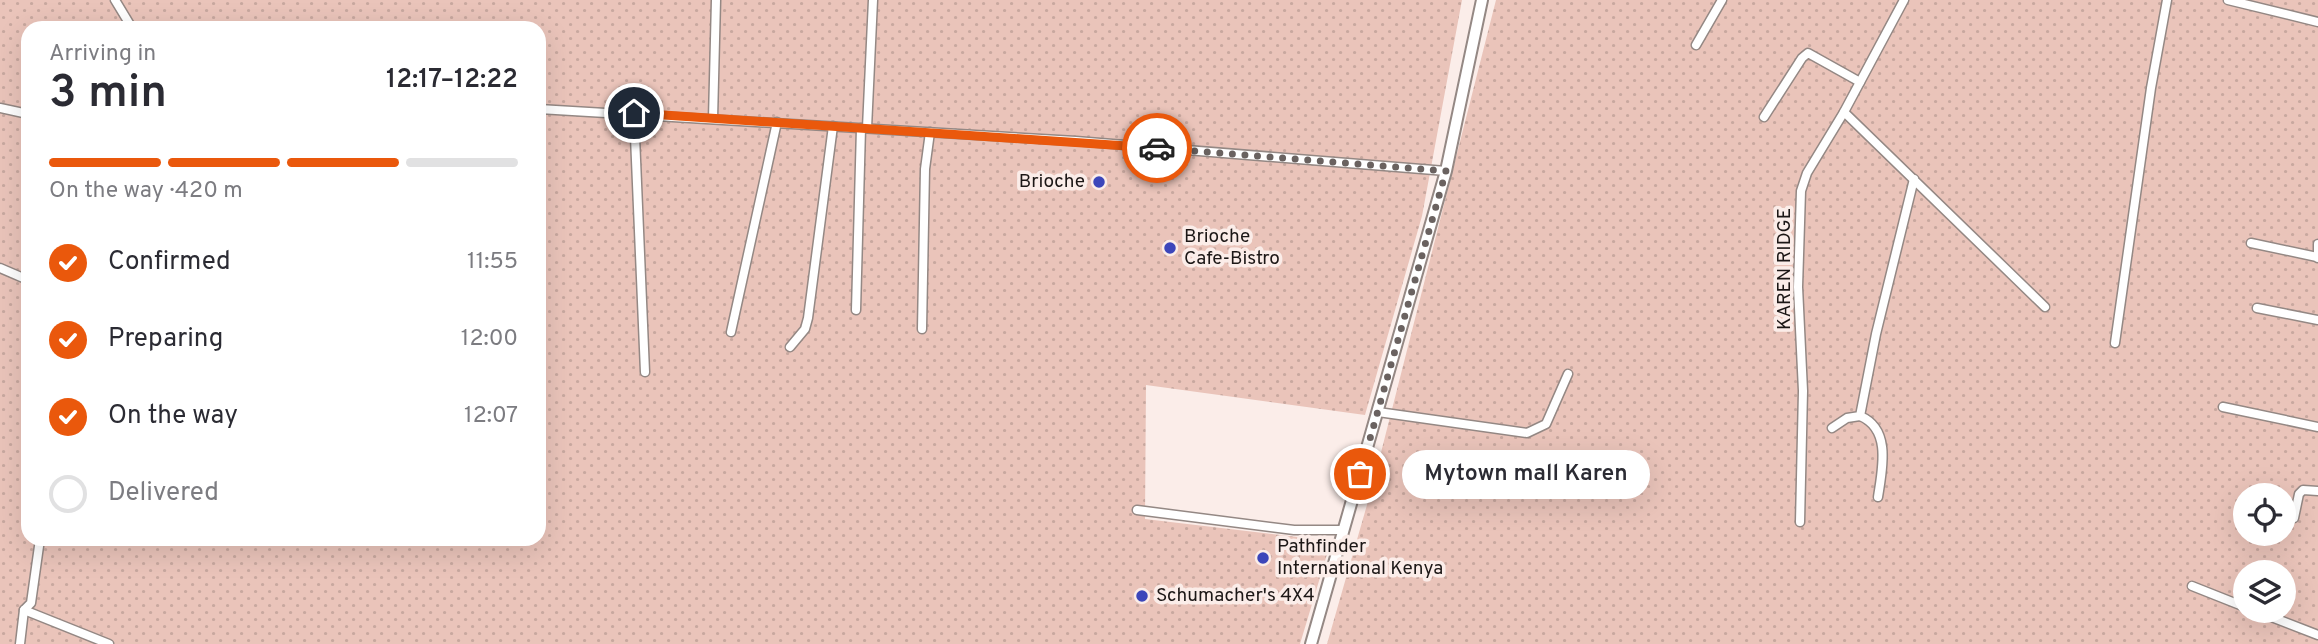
<!DOCTYPE html>
<html lang="en">
<head>
<meta charset="utf-8">
<style>
	:root { --surface:#fff; --page:#f7f7f7; --text:#2b2b33; --muted:#7c7c81; --line:#e1e1e2; --accent:#ea580c }
	body { margin:0; font-family:Overpass,sans-serif; background:var(--page); color:var(--text); height:100vh; display:flex; flex-direction:column; font-size:26px; white-space:nowrap }
	* { box-sizing:border-box; margin:0 }
	p { font-size:23px; color:var(--muted) }
	.icon { flex:none; width:38px; height:38px; fill:none; stroke:currentColor; stroke-width:2; stroke-linecap:round; stroke-linejoin:round }
	.map { position:relative; flex:1; overflow:hidden }
	.sheet { position:absolute; left:21px; top:21px; width:525px; height:525px; display:flex; flex-direction:column; background:var(--surface); border-radius:21px; box-shadow:0 7px 28px #0002 }
	.sheet>* { flex:none }
	.buttons { position:absolute; left:2233px; top:483px; display:grid; gap:14px }
	.buttons a { display:grid; place-items:center; width:63px; height:63px; border-radius:50%; background:var(--surface); box-shadow:0 7px 28px #0002; font-size:35px }
	.pin { position:absolute; display:grid; place-items:center; width:60px; height:60px; color:#fff; margin:-30px; border:4px solid #fff; border-radius:50%; box-shadow:0 2px 7px #0007 }
	.courier { position:absolute; display:grid; place-items:center; width:70px; height:70px; margin:-35px; border:5px solid #ea580c; border-radius:50%; background:#fff; color:#222; box-shadow:0 2px 9px #0007 }
	.bubble { position:absolute; height:49px; border-radius:24px; background:var(--surface); box-shadow:0 7px 28px #0002; font-size:23px; font-weight:600; line-height:49px; text-align:center }
	.head em { font-style:normal; font-weight:600 }
	.head div { display:flex; flex-direction:column-reverse }
	.head { display:flex; align-items:center; justify-content:space-between; height:119px; padding:0 28px }
	h1 { font-size:46px; font-weight:600; line-height:52px }
	.bar { display:grid; grid-template-columns:repeat(4,1fr); gap:10px 7px; align-content:center; height:84px; padding:0 28px }
	.bar i { height:9px; border-radius:5px; background:var(--line) }
	.bar .current { background:var(--accent) }
	.bar p { grid-column:span 4 }
	ol { padding:0 28px; list-style:none }
	li { display:flex; align-items:center; gap:21px; height:77px }
	li p { margin-inline-start:auto }
	li .icon { padding:7px; border-radius:50%; background:var(--accent); color:#fff; stroke-width:4 }
	li:last-child { color:var(--muted) }
	li i { width:38px; height:38px; border:4px solid var(--line); border-radius:50% }
	.map>svg:first-child { display:block }
	.garden { fill:url(#garden-dots); fill-rule:evenodd }
	.lines { fill:none; stroke-linecap:round; stroke-linejoin:round }
	.street-casing { stroke:#948884; stroke-width:11 }
	.secondary-casing { stroke:#948884; stroke-width:14 }
	.street { stroke:#fff; stroke-width:8 }
	.secondary { stroke:#fff; stroke-width:10 }
	.done { stroke:#6a6260; stroke-width:7; stroke-dasharray:0 12.6 }
	.route { stroke:#ea580c; stroke-width:9 }
	.poi-dot { fill:#3c46ba; stroke:#fbede9; stroke-width:2.5 }
	.labels { text-anchor:middle; dominant-baseline:central; stroke-width:7; stroke-linejoin:round; paint-order:stroke }
	.poi-label { font-size:19px; fill:#1c1716; stroke:#fbede9; text-anchor:start }
	.street-label { font-size:19px; fill:#1c1716; stroke:#fbede9 }
</style>
</head>
<body>
<div class="map">
<svg width="2318" height="644" viewBox="0 0 2318 644">
	<defs>
		<pattern id="garden-dots" width="8" height="8" patternUnits="userSpaceOnUse" patternTransform="scale(1.75)"><rect width="8" height="8" fill="#eac4ba"/><path d="M2 2h.1M6 6h.1" fill="none" stroke="#c8a89f" stroke-width="1.8" stroke-linecap="round"/></pattern>
	</defs>
	<rect width="100%" height="100%" fill="#fbede9"/>
	<g class="garden">
		<path d="M 0,0 L 1462,0 L 1422,216 L 1365,415 L 1146,385 L 1145,519 L 1331,541 L 1300,644 L 0,644 ZM 28,28 L 539,28 L 539,539 L 28,539 Z"/>
		<path d="M 1496,0 L 2318,0 L 2318,644 L 1327,644 L 1373,484 ZM 2245,495 L 2284,495 L 2284,534 L 2245,534 ZM 2245,572 L 2284,572 L 2284,611 L 2245,611 Z"/>
	</g>
	<g class="lines">
		<defs>
			<g id="street">
				<path d="M 115,0 L 132,28"/>
				<path d="M 2228,0 L 2318,22"/>
				<path d="M 1696,45 L 1722,0"/>
				<path d="M 0,108 L 28,114"/>
				<path d="M 539,109 L 1076,141 L 1446,171"/>
				<path d="M 1844,112 L 2045,307"/>
				<path d="M 634,113 L 645,372"/>
				<path d="M 1764,117 L 1802,58 L 1808,53 L 1860,82"/>
				<path d="M 713,119 L 716,0"/>
				<path d="M 867,128 L 873,0"/>
				<path d="M 2251,243 L 2317,257"/>
				<path d="M 2318,244 L 2318,258"/>
				<path d="M 0,268 L 28,280"/>
				<path d="M 2257,308 L 2318,320"/>
				<path d="M 856,310 L 861,128"/>
				<path d="M 922,329 L 925,169 L 930,132"/>
				<path d="M 731,332 L 777,122"/>
				<path d="M 2115,343 L 2151,88 L 2167,0"/>
				<path d="M 790,347 L 805,329 L 808,318 L 833,126"/>
				<path d="M 2223,407 L 2318,427"/>
				<path d="M 1378,412 L 1527,433 L 1546,424 L 1568,374"/>
				<path d="M 1860,416 C 1892,429 1882,470 1878,497"/>
				<path d="M 1832,428 L 1847,418 L 1860,416 L 1876,334 L 1914,179"/>
				<path d="M 1137,510 L 1294,530 L 1344,530"/>
				<path d="M 2294,518 L 2299,494 L 2303,490 L 2318,491"/>
				<path d="M 1800,522 L 1803,391 L 1798,287 L 1801,191 L 1807,173 L 1844,112 L 1904,0"/>
				<path d="M 2192,586 L 2245,607"/>
				<path d="M 24,610 L 109,644"/>
				<path d="M 2256,611 L 2318,635"/>
				<path d="M 20,644 L 24,610 L 31,603 L 40,539"/>
			</g>
			<path id="secondary" d="M 1311,644 L 1446,171 L 1482,0"/>
		</defs>
		<use href="#street" class="street-casing"/>
		<use href="#secondary" class="secondary-casing"/>
		<use href="#street" class="street"/>
		<use href="#secondary" class="secondary"/>
	</g>
	<g class="lines">
		<path class="done" d="M 1157,148 L 1446,171 L 1360,474"/>
		<path class="route" d="M 634,113 L 1157,148"/>
	</g>
	<g class="poi-dot">
		<circle cx="1099" cy="182" r="7"/>
		<circle cx="1170" cy="248" r="7"/>
		<circle cx="1263" cy="558" r="7"/>
		<circle cx="1142" cy="596" r="7"/>
	</g>
	<g class="labels">
		<g class="poi-label">
			<text x="1085" y="182" text-anchor="end">Brioche</text>
			<text x="1184" y="237">Brioche<tspan x="1184" dy="22">Cafe-Bistro</tspan></text>
			<text x="1277" y="547">Pathfinder<tspan x="1277" dy="22">International Kenya</tspan></text>
			<text x="1156" y="596">Schumacher's 4X4</text>
		</g>
		<g class="street-label">
			<text transform="translate(1785 269) rotate(-90)">KAREN RIDGE</text>
		</g>
	</g>
</svg>
<div class="buttons">
<a><svg class="icon" aria-label="locate" viewBox="0 0 24 24"><circle cx="12" cy="12" r="6"/><path d="M12 2v4M12 18v4M2 12h4M18 12h4"/></svg></a>
<a><svg class="icon" aria-label="layers" viewBox="0 0 24 24"><path d="M12 4l9 5-9 5-9-5zM3 14l9 5 9-5"/></svg></a>
</div>
<div class="pin" style="left:1360px;top:474px;background:#ea580c"><svg class="icon" aria-label="bag" viewBox="0 0 24 24"><path d="M5 8h14l-1 12H6zM9 8a3 3 0 0 1 6 0"/></svg></div>
<div class="pin" style="left:634px;top:113px;background:#1f2937"><svg class="icon" aria-label="home" viewBox="0 0 24 24"><path d="M3 11l9-7 9 7M6 9v11h12V9"/></svg></div>
<div class="courier" style="left:1157px;top:148px"><svg class="icon" aria-label="car" viewBox="0 0 24 24"><path d="M5 17H2v-5l4-1 3-4h7l3 4 3 1v5h-3M9 17h6M6 11h13"/><circle cx="7" cy="17" r="2"/><circle cx="17" cy="17" r="2"/></svg></div>
<div class="bubble" style="left:1402px;top:450px;width:248px">Mytown mall Karen</div>
<section class="sheet">
<div class="head"><div><h1>3 min</h1><p>Arriving in</p></div><em>12:17–12:22</em></div>
<div class="bar"><i class="current"></i><i class="current"></i><i class="current"></i><i></i><p>On the way · 420 m</p></div>
<ol>
<li><svg class="icon" aria-label="check" viewBox="0 0 24 24"><path d="M5 12l5 5 9-10"/></svg>Confirmed<p>11:55</p></li>
<li><svg class="icon" aria-label="check" viewBox="0 0 24 24"><path d="M5 12l5 5 9-10"/></svg>Preparing<p>12:00</p></li>
<li><svg class="icon" aria-label="check" viewBox="0 0 24 24"><path d="M5 12l5 5 9-10"/></svg>On the way<p>12:07</p></li>
<li><i></i>Delivered</li>
</ol>
</section>
</div>
</body>
</html>
